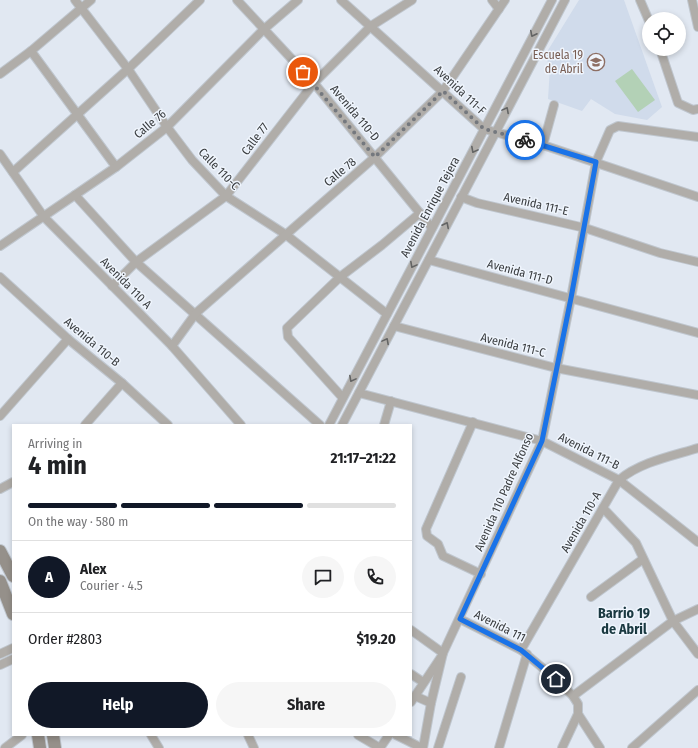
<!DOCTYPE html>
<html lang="en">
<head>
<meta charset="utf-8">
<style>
	:root { --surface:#fff; --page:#f6f6f6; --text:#202124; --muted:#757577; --line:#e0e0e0; --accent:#111827 }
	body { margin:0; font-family:"Fira Sans Condensed",sans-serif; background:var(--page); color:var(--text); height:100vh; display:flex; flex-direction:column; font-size:15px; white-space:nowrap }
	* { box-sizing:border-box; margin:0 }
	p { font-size:13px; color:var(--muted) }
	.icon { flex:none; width:22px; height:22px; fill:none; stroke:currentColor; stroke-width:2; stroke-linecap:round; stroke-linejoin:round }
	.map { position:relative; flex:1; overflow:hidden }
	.drawer { position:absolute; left:12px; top:424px; width:400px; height:312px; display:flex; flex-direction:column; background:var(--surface); border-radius:0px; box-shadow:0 2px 6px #0003 }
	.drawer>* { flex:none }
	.fabs { position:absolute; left:642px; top:12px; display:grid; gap:8px }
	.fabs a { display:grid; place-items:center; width:44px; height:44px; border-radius:50%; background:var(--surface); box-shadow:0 2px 6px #0003; font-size:20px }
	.pin { position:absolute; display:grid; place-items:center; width:34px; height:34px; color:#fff; margin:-17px; border:2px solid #fff; border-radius:50%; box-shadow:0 1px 4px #0007 }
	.courier { position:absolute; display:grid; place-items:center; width:40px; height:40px; margin:-20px; border:3px solid #1a73e8; border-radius:50%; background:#fff; color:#222; box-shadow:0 1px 5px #0007 }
	.head em { font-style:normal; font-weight:700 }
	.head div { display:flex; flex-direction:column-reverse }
	.head { display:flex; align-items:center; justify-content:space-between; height:68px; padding:0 16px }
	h1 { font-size:26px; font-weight:700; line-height:30px }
	.bar { display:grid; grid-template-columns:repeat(4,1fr); gap:6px 4px; align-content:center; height:48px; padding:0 16px }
	.bar i { height:5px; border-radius:3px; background:var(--line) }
	.bar .current { background:var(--accent) }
	.bar p { grid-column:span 4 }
	.line { display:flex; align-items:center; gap:10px; padding:0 16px; border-top:1px solid var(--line) }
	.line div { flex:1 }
	.round { display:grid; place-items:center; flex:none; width:42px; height:42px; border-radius:21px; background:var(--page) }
	.action { display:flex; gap:8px; margin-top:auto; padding:8px 16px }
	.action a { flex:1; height:46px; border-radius:24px; background:var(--accent); color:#fff; font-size:16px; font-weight:700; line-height:46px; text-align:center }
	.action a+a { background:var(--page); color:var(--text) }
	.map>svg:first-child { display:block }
	.built { fill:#d0dbeb }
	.pitch { fill:#b3d1b6 }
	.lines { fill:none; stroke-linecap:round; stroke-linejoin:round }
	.street-casing { stroke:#bfc6ce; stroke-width:10 }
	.secondary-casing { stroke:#bfc6ce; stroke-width:14 }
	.street { stroke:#b0ada9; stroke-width:8 }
	.secondary { stroke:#95908a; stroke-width:12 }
	.oneway { stroke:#636464 }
	.done { stroke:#74787e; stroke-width:4; stroke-dasharray:0 7.2 }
	.route { stroke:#1a73e8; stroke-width:5 }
	.labels { text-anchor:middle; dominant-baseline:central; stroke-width:3; stroke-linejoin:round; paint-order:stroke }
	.education-label { font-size:12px; fill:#785e54; stroke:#eff5fd; text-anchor:end }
	.street-label { font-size:12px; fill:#393c3f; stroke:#eff5fd }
	.quarter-label { font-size:14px; font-weight:bold; fill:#1a3941; stroke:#eff5fd }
</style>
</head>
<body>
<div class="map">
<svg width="698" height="748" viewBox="0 0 698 748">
	<rect width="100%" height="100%" fill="#e1e8f2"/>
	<path class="built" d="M 579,0 L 624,0 L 662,107 L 647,120 L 615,114 L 591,99 L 582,111 L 548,99 L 550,68 L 545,55 Z"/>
	<path class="pitch" d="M 632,69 L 655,100 L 638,112 L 615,81 Z"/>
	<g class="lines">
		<defs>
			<g id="street">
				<path d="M 75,0 L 128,69 L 167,127 L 192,160 L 226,196 L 285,234 L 387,314"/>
				<path d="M 237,0 L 314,83 L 432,228"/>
				<path d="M 341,0 L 484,129 L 543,145 L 698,197"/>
				<path d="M 492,0 L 499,9"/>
				<path d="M 640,0 L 649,21"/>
				<path d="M 692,0 L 698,27"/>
				<path d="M 660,49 L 678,103 L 693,110 L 698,109"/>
				<path d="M 31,51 L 116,167"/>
				<path d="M 0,74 L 31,51 L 91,0"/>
				<path d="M 543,145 L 554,105"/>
				<path d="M 0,154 L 44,217 L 172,346 L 241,425"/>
				<path d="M 13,172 L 128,69 L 200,0"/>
				<path d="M 75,195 L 136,262 L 320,425"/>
				<path d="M 461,197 L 477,203 L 585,228 L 660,253 L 698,262"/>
				<path d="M 0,246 L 116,167 L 167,127 L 263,30 L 298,0"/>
				<path d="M 429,260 L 698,333"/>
				<path d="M 0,277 L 68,339 L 122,383 L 168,425"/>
				<path d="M 112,286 L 136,262 L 226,196 L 314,83 L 371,26 L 412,0"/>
				<path d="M 394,326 L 556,368 L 698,395"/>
				<path d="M 172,346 L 196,313 L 375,157 L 443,91 L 505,0"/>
				<path d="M 359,393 L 542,441 L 619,480 L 698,542"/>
				<path d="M 342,397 L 288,337 L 287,328 L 340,277 L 382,245 L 420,213"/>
				<path d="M 0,416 L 68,339"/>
				<path d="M 473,422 L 426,529 L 427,536 L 438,544 L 443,556 L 481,574"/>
				<path d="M 85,425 L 122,383"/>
				<path d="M 329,425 L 552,0"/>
				<path d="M 342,425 L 565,0"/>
				<path d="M 384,425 L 391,401"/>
				<path d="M 0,489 L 13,482"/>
				<path d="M 603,508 L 636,543 L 673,621 L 698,654"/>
				<path d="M 591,597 L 643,559"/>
				<path d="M 460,619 L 521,650 L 556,679 L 573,696 L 578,704 L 578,714 L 600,748"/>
				<path d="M 411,630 L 443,653"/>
				<path d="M 521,650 L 619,480 C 640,462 672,456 698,448"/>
				<path d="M 0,654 L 13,648"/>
				<path d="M 0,665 L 13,659"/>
				<path d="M 411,674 L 423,682"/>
				<path d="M 415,696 L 431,703"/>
				<path d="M 573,696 L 673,621 L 698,609"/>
				<path d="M 411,702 L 441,657"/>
				<path d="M 151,735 L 159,748"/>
				<path d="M 248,735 L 254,748"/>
				<path d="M 358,735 L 380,748"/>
				<path d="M 396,735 L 422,748"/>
				<path d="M 5,748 L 22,735"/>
				<path d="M 380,748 L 389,735"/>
				<path d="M 423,748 L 431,703 L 443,653 L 542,441 L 571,298 L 596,162 L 610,130 L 618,126 L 698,137"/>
				<path d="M 438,748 L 461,677"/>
				<path d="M 499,748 L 527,654"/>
				<path d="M 562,748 L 578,714"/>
				<path d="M 632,748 L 698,690"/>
			</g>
			<g id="secondary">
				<path d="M 0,551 L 13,576"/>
				<path d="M 0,581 L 13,614"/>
				<path d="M 38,735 L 40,748"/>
				<path d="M 53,735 L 55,748"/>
			</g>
		</defs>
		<use href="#street" class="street-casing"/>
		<use href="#secondary" class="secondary-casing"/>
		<use href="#street" class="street"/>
		<use href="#secondary" class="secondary"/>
	</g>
	<defs><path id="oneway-chevron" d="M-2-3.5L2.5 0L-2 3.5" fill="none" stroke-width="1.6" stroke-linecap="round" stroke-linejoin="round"/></defs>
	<g class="oneway">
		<use href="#oneway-chevron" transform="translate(533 34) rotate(117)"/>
		<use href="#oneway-chevron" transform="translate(506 110) rotate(-62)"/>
		<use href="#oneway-chevron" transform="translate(474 150) rotate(118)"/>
		<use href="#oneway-chevron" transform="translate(446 225) rotate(-63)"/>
		<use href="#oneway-chevron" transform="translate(413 265) rotate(118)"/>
		<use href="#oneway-chevron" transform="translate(386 341) rotate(-62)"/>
		<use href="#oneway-chevron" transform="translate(352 379) rotate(118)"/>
	</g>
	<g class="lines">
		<path class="done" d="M 303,72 L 375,157 L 443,91 L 484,129 L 525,140"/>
		<path class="route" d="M 525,140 L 596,162 L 571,298 L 542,441 L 460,619 L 521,650 L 556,679"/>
	</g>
	<defs>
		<symbol id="school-ring" viewBox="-11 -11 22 22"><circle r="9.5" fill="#eff5fd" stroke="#8d6e63" stroke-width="1.5"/><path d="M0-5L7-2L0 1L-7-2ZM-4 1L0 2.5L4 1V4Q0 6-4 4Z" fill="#8d6e63"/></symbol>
	</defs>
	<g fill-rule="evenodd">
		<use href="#school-ring" x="586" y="52" width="20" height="20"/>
	</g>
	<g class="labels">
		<g class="education-label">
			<text x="583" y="55">Escuela 19<tspan x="583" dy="14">de Abril</tspan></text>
		</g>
		<g class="street-label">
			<text transform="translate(460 90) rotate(43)">Avenida 111-F</text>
			<text transform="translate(355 113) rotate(50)">Avenida 110-D</text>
			<text transform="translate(150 124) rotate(-40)">Calle 76</text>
			<text transform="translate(255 139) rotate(-53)">Calle 77</text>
			<text transform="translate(219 169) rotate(46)">Calle 110-C</text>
			<text transform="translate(340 172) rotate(-40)">Calle 78</text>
			<text transform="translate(536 204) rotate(13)">Avenida 111-E</text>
			<text transform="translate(430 207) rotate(-62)">Avenida Enrique Tejera</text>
			<text transform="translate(520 272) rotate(15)">Avenida 111-D</text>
			<text transform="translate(126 283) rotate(45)">Avenida 110 A</text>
			<text transform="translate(92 342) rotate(40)">Avenida 110-B</text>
			<text transform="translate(513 345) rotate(14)">Avenida 111-C</text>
			<text transform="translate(589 451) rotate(27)">Avenida 111-B</text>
			<text transform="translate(504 492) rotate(-66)">Avenida 110 Padre Alfonso</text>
			<text transform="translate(581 522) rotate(-60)">Avenida 110-A</text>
			<text transform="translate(500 626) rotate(27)">Avenida 111</text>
		</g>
		<g class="quarter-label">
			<text x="624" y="613">Barrio 19<tspan x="624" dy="16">de Abril</tspan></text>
		</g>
	</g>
</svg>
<div class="fabs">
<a><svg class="icon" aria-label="locate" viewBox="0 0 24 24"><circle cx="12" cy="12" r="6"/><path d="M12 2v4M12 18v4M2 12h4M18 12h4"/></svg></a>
</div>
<div class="pin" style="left:303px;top:72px;background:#ea580c"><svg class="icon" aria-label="bag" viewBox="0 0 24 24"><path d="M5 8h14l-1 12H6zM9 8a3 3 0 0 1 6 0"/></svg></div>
<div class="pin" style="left:556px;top:679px;background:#1f2937"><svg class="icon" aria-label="home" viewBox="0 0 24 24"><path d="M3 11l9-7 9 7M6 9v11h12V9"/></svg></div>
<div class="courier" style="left:525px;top:140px"><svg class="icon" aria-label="bike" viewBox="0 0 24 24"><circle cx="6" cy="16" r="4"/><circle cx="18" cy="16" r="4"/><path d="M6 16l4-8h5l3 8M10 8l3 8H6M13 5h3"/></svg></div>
<section class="drawer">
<div class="head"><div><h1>4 min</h1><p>Arriving in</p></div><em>21:17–21:22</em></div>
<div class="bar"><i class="current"></i><i class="current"></i><i class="current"></i><i></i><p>On the way · 580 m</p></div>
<div class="line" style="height:72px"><b class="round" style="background:var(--accent);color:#fff">A</b><div><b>Alex</b><p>Courier · 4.5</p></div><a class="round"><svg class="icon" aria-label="chat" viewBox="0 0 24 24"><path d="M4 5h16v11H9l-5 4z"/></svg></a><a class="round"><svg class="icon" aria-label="phone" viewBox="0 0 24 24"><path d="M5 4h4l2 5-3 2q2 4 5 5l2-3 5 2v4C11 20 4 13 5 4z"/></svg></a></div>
<div class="line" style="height:52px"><div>Order #2803</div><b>$19.20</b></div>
<div class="action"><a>Help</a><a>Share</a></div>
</section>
</div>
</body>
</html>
